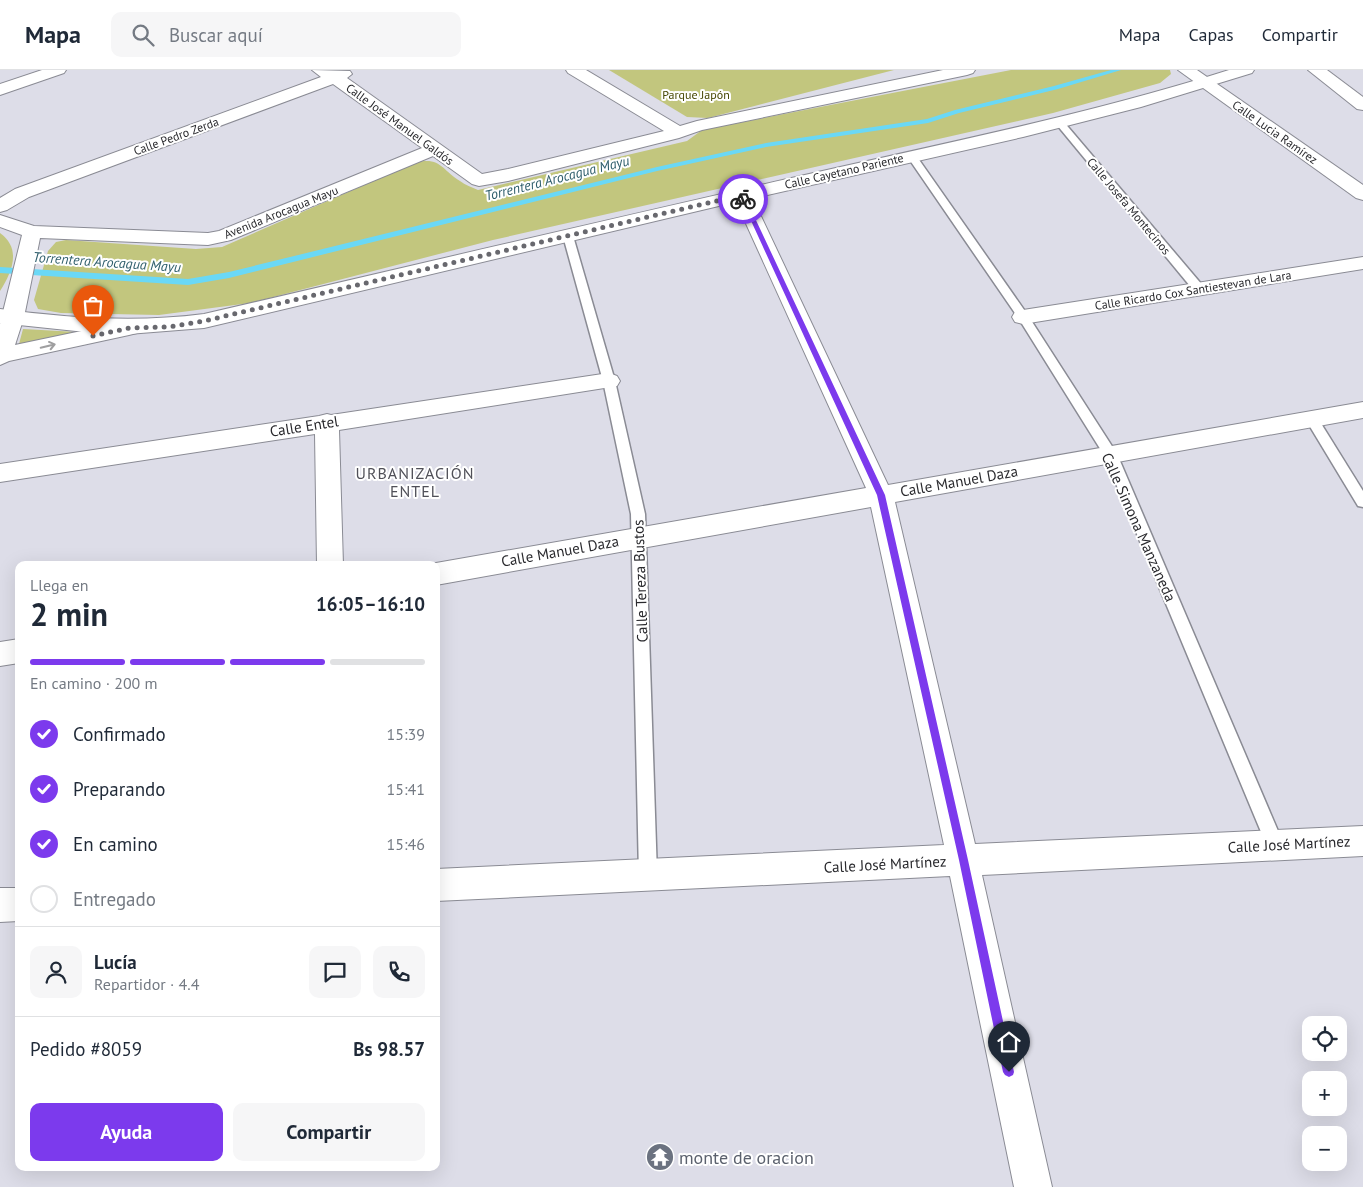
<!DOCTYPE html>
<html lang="es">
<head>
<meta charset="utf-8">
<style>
	:root { --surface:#fff; --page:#f6f6f7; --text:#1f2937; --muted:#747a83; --line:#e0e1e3; --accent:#7c3aed }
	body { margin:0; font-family:"PT Sans",sans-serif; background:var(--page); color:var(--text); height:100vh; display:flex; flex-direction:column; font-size:19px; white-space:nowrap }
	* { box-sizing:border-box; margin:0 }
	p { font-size:16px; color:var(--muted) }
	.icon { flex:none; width:28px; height:28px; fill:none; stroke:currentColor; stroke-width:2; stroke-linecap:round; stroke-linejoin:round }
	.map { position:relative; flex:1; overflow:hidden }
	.panel { position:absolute; left:15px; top:491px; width:425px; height:610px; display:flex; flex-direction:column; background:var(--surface); border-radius:10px; box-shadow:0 5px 20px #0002 }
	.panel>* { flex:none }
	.tools { position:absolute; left:1302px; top:946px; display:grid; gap:10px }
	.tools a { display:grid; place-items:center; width:45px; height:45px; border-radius:10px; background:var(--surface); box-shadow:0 5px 20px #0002; font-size:25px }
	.pin { position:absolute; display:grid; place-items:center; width:42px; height:42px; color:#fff; margin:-51px -21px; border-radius:50% 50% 50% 0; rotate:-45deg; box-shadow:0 0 5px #0007 }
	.pin .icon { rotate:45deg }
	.courier { position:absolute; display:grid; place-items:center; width:50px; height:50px; margin:-25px; border:4px solid #7c3aed; border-radius:50%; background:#fff; color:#222; box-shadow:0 1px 6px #0007 }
	.headline em { font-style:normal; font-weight:800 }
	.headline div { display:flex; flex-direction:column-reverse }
	.headline { display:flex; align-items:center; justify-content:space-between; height:85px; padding:0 15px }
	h1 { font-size:32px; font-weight:800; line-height:38px }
	.bar { display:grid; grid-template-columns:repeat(4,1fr); gap:8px 5px; align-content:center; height:60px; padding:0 15px }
	.bar i { height:6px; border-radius:4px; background:var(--line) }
	.bar .selected { background:var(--accent) }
	.bar p { grid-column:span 4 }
	.line { display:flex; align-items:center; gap:12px; padding:0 15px; border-top:1px solid var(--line) }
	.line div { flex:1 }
	.round { display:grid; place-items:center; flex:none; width:52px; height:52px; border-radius:10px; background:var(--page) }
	ol { padding:0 15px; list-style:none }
	li { display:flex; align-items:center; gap:15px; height:55px }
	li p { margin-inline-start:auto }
	li .icon { padding:5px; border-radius:50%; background:var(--accent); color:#fff; stroke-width:4 }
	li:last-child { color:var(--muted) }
	li i { width:28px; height:28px; border:2px solid var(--line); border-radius:50% }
	.action { display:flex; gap:10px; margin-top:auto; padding:10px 15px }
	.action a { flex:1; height:58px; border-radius:10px; background:var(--accent); color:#fff; font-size:20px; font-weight:800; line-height:58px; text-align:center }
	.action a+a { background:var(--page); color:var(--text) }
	header { display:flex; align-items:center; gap:30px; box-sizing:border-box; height:70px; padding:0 25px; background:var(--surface); border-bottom:1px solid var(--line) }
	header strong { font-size:24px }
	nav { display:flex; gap:28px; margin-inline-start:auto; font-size:18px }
	.search { width:350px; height:45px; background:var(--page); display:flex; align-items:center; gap:12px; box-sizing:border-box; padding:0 18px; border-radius:10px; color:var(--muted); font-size:19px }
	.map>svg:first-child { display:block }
	.green { fill:#c2c67e }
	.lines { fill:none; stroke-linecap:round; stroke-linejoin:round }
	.stream { fill:#6ad8f6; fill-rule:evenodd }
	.lane-casing { stroke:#8a8b94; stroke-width:3 }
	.street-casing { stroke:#8a8b94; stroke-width:2 }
	.secondary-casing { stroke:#8a8b94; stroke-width:2 }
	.lane { fill:#fff; fill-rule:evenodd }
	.street { fill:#fff; fill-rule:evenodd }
	.secondary { fill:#fff; fill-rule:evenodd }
	.oneway { stroke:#9f9fa0 }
	.route { fill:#7c3aed }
	.done { stroke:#68686e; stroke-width:5; stroke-dasharray:0 9 }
	.labels { text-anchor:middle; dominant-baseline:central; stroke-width:4; stroke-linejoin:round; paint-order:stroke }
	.far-park-label { font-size:12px; fill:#474803; stroke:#fff }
	.far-street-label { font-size:12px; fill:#29292d; stroke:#fff }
	.far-water-label { font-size:14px; font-style:italic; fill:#2f5e6c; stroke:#fff }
	.street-label { font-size:15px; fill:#29292d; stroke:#fff }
	.neighbourhood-label { font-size:16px; letter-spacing:1px; fill:#505058; stroke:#fff }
	.near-worship-label { font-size:18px; fill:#5b616d; stroke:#fff; text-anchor:start }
</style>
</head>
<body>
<header>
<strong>Mapa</strong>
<div class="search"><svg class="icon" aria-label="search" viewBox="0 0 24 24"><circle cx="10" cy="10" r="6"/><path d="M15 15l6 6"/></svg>Buscar aquí</div>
<nav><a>Mapa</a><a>Capas</a><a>Compartir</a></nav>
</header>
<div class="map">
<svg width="1363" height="1117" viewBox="0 0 1363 1117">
	<rect width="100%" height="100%" fill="#dddde8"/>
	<g class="green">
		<path d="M 609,0 L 894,0 L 708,48 L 687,47 Z"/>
		<path d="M 1011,0 L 1170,0 L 1171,4 L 1160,13 L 1053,43 L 493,170 L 250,233 L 159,245 L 61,243 L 38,239 L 34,230 L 48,181 L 56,172 L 66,170 L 196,179 L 222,177 L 417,92 C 441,87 442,100 460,111 C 465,115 472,117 478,120 L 687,71 L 702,60 Z"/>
		<path d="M 0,163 C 22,179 12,202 0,221 Z"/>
		<path d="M 23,259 L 77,262 L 19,274 Z"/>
	</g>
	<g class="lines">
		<path class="stream" d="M 1111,0 L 1121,0 L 1058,19 L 959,43 L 928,53 L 766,77 L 657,101 L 229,208 L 188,215 L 0,203 L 0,197 L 188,209 L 229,202 L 657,97 L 766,73 L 927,49 L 955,40 L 1054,16 Z"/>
		<defs>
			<g id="lane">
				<path d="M 1060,50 L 1063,51 L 1203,216 L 1205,219 L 1203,222 L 1195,222 L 1057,55 L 1057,51 Z"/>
				<path d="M 912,83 L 915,84 L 1027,244 L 1117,384 L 1284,775 L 1281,781 L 1275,783 L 1269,781 L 1104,385 L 1019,249 L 907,86 Z"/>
				<path d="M 568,163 L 573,166 L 615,311 L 645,444 L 657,805 L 654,811 L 648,814 L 642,811 L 639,805 L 631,444 L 603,311 L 563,166 Z"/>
				<path d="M 1312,345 L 1317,347 L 1363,421 L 1363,437 L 1358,436 L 1306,350 L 1307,347 Z"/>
			</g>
			<g id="street">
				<path d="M 42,0 L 66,0 L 64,3 L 0,25 L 0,14 Z"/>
				<path d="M 312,0 L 350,1 L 352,4 L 347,8 L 482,104 L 508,99 L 664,61 L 568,3 L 566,0 L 586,0 L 680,56 L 697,51 L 943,0 L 975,0 L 973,3 L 967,5 L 702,60 L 679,68 L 508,111 L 479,116 L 472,114 L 433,86 L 231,170 L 208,175 L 40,168 L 24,247 L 15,275 L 129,251 L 137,253 L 140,258 L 137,263 L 129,265 L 9,291 L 0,295 L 0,254 L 22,165 L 0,157 L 0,145 L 34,156 L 208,163 L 219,161 L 422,78 L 333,14 L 29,127 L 7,140 L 0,142 L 0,128 L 15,119 L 321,7 Z"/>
				<path d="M 1178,0 L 1197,0 L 1363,115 L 1363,130 L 1356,128 Z"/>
				<path d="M 1308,0 L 1327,0 L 1363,27 L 1363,40 L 1357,39 Z"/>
				<path d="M 742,119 L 749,121 L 751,125 L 888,415 L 1363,332 L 1363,348 L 895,432 L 975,774 L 1363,756 L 1363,786 L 982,805 L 1052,1117 L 1014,1117 L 950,806 L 436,831 L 436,799 L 944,775 L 871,437 L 436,515 L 436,495 L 431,495 L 436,493 L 866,418 L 733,125 L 735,121 Z"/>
				<path d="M 1363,187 L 1363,199 L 1023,254 L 1015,252 L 1012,247 L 1015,242 L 1023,240 Z"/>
				<path d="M 609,303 L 617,306 L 620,311 L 617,316 L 339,360 L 343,495 L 317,495 L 315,364 L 0,412 L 0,394 L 319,346 L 327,344 L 331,345 Z"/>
				<path d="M 19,569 L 19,593 L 0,596 L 0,572 Z"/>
				<path d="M 0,818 L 19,818 L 19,851 L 0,852 Z"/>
			</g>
			<path id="secondary" d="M 1229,0 L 1254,0 L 1252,3 L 1141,37 L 1023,67 L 723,135 L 204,258 L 128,264 L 76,261 L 0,253 L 0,239 C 68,248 135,253 204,244 C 398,199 593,153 787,109 C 935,75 1084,46 1229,0 Z"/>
		</defs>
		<use href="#lane" class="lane-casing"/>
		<use href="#street" class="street-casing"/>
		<use href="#secondary" class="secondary-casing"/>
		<use href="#lane" class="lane"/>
		<use href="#street" class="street"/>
		<use href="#secondary" class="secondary"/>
	</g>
	<defs><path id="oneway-shaft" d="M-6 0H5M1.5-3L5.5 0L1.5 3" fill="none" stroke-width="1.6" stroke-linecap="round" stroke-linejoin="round" transform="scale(1.25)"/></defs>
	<use class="oneway" href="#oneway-shaft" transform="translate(48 276) rotate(-13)"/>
	<path class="route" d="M 743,127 L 746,129 L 885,425 L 968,790 L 1014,1002 L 1013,1005 L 1009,1007 L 1005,1005 L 1003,1002 L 959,790 L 877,425 L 741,129 Z"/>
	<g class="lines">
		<path class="done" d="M 93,266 L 129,258 L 169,257 L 204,251 L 742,125 L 743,129"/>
	</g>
	<defs>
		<symbol id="temple-disc" viewBox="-11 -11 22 22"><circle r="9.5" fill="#6b7280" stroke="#fff"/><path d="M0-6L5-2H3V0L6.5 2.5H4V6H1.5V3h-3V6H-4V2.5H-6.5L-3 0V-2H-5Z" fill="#fff"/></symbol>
	</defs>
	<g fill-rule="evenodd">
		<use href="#temple-disc" x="644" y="1071" width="32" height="32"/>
	</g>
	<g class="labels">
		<g class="far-park-label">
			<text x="696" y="24">Parque Japón</text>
		</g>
		<g class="far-street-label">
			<text transform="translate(400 54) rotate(36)">Calle José Manuel Galdós</text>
			<text transform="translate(1275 62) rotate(35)">Calle Lucia Ramírez</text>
			<text transform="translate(176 66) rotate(-20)">Calle Pedro Zerda</text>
			<text transform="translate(844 101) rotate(-13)">Calle Cayetano Pariente</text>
			<text transform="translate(1129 136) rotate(50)">Calle Josefa Montecinos</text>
			<text transform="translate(281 142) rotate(-22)">Avenida Arocagua Mayu</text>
			<text transform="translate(1193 220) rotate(-9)">Calle Ricardo Cox Santiestevan de Lara</text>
		</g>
		<g class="far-water-label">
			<text transform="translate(557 108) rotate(-14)">Torrentera Arocagua Mayu</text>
			<text transform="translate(107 192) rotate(4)">Torrentera Arocagua Mayu</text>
		</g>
		<g class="street-label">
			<text transform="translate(304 356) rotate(-9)">Calle Entel</text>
			<text transform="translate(959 411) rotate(-10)">Calle Manuel Daza</text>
			<text transform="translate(1139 457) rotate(66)">Calle Simona Manzaneda</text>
			<text transform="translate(560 481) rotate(-10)">Calle Manuel Daza</text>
			<text transform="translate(640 511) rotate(-92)">Calle Tereza Bustos</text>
			<text transform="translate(1289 774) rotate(-3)">Calle José Martínez</text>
			<text transform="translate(885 794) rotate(-3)">Calle José Martínez</text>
		</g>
		<g class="neighbourhood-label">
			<text x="415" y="403">URBANIZACIÓN<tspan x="415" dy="18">ENTEL</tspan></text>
		</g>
		<g class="near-worship-label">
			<text x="679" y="1087">monte de oracion</text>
		</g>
	</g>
</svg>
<div class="tools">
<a><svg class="icon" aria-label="locate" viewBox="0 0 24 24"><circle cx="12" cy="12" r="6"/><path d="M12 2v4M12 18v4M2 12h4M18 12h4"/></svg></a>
<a>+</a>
<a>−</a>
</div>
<div class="pin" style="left:93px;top:266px;background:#ea580c"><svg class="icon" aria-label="bag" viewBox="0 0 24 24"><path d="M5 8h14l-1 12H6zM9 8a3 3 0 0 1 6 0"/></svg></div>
<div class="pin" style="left:1009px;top:1002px;background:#1f2937"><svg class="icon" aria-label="home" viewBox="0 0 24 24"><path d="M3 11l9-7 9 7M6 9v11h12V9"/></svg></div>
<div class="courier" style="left:743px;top:129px"><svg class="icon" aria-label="bike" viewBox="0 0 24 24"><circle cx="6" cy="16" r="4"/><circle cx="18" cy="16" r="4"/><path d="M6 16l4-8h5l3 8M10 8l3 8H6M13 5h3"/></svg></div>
<section class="panel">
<div class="headline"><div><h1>2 min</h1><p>Llega en</p></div><em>16:05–16:10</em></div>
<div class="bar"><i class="selected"></i><i class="selected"></i><i class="selected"></i><i></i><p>En camino · 200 m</p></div>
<ol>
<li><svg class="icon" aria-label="check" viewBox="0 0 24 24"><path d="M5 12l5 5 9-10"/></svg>Confirmado<p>15:39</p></li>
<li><svg class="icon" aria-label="check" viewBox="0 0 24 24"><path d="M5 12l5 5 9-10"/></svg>Preparando<p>15:41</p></li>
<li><svg class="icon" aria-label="check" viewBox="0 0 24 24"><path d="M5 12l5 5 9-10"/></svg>En camino<p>15:46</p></li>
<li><i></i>Entregado</li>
</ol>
<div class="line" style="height:90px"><a class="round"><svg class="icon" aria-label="person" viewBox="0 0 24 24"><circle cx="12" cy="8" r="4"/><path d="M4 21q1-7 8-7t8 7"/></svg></a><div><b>Lucía</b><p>Repartidor · 4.4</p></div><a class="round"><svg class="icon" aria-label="chat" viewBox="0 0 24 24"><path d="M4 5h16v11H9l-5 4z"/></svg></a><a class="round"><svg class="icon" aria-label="phone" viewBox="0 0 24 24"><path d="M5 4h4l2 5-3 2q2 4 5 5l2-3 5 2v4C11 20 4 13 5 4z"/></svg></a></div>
<div class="line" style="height:65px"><div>Pedido #8059</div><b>Bs 98.57</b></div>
<div class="action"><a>Ayuda</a><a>Compartir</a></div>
</section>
</div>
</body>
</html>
